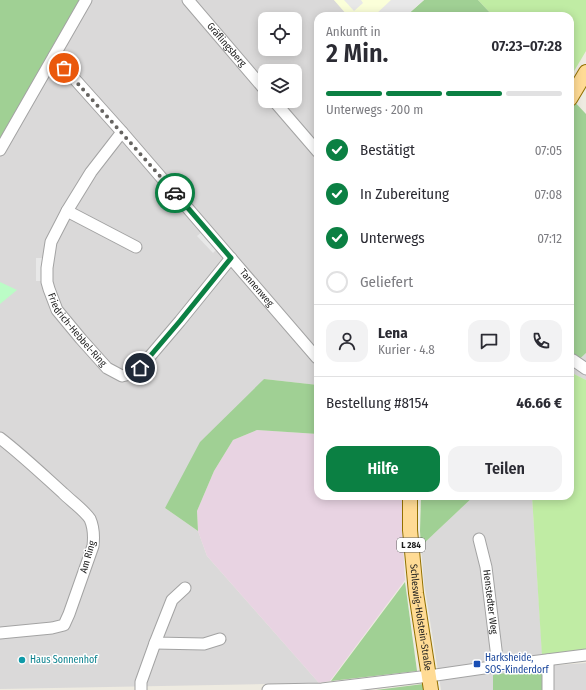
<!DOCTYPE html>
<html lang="de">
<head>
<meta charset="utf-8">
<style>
	:root { --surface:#fff; --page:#f2f2f3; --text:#2b2b33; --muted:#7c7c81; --line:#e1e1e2; --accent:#0b8043 }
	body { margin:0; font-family:"Fira Sans Condensed",sans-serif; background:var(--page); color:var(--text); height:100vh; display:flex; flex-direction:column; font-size:15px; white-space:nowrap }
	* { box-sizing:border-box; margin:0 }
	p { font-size:13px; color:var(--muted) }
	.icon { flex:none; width:22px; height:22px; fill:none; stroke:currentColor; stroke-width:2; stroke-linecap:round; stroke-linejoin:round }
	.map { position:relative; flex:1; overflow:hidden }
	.drawer { position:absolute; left:314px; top:12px; width:260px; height:488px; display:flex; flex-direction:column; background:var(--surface); border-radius:12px; box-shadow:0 2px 10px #0003 }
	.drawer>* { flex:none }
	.fabs { position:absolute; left:258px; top:12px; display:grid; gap:8px }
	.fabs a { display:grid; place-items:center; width:44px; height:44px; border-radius:8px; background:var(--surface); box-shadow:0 2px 10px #0003; font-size:20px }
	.pin { position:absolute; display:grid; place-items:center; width:34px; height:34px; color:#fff; margin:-17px; border:2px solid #fff; border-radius:50%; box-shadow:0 1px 4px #0007 }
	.courier { position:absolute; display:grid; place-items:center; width:40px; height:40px; margin:-20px; border:3px solid #0b8043; border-radius:50%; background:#fff; color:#222; box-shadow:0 1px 5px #0007 }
	.overview em { font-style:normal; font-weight:600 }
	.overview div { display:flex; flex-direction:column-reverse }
	.overview { display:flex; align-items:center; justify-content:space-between; height:68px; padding:0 12px }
	h1 { font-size:26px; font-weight:600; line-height:30px }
	.bar { display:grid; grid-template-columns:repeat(4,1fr); gap:6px 4px; align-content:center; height:48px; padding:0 12px }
	.bar i { height:5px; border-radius:3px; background:var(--line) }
	.bar .on { background:var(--accent) }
	.bar p { grid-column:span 4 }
	.line { display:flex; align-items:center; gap:10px; padding:0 12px; border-top:1px solid var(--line) }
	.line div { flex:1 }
	.round { display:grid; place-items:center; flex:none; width:42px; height:42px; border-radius:12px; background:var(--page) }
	ol { padding:0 12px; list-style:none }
	li { display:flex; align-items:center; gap:12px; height:44px }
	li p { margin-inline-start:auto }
	li .icon { padding:4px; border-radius:50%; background:var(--accent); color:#fff; stroke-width:4 }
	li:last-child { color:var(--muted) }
	li i { width:22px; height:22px; border:2px solid var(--line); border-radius:50% }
	.action { display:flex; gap:8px; margin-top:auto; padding:8px 12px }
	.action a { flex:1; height:46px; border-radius:12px; background:var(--accent); color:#fff; font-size:16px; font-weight:600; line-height:46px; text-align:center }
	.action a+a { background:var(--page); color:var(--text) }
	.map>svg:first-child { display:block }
	.residential { fill:#dad9d9; fill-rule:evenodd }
	.industrial { fill:#e8d3e2 }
	.education { fill:#fbffd9 }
	.grass { fill:#c0eca4 }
	.forest { fill:#a0d094 }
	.park { fill:#bbfcc6 }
	.parking { fill:#e8e8e8 }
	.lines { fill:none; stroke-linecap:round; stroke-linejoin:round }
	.minor-casing { stroke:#a3a3a3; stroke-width:13 }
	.major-casing { stroke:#947100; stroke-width:16 }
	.minor { stroke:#fff; stroke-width:11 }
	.major { stroke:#ffdb95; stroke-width:14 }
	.done { stroke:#666461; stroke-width:4; stroke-dasharray:0 7.2 }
	.route { stroke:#0b8043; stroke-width:5 }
	.culture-dot { fill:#0f9aa8; stroke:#fff; stroke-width:1.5 }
	.transit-dot { fill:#1a4fb4; stroke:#fff; stroke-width:1.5 }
	.labels { text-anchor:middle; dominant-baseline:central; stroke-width:3; stroke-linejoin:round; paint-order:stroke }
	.shield { fill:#fff; stroke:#606060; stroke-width:1 }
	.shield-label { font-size:9px; font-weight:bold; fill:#1c1c1c }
	.street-label { font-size:10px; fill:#1c1c1c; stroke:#fff }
	.transit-label { font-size:10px; fill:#164399; stroke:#fff; text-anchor:start }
	.culture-label { font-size:10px; fill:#0d838f; stroke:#fff; text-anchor:start }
</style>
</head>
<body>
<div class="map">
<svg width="586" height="690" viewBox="0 0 586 690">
	<rect width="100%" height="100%" fill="#eeebe1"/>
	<g class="residential">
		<path d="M 80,0 L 334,0 L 348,16 L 318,16 L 318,385 L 264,379 L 165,508 L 198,531 L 207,556 L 319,683 L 0,689 L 0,146 ZM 265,19 L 295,19 L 295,49 L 265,49 ZM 265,71 L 295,71 L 295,101 L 265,101 Z"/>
		<path d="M 586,353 L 586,380 L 570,372 L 570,368 Z"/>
		<path d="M 474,496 L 532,496 L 543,666 L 586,663 L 586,690 L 543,690 L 493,675 L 493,690 L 441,690 L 424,583 L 421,546 Z"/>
	</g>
	<path class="industrial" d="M 257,430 L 318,434 L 318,496 L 404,496 L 402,528 L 405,580 L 330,681 L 319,683 L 207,556 L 198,531 L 197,511 L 214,471 L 233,440 Z"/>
	<path class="education" d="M 334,0 L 424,0 L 406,16 L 348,16 Z"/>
	<g class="grass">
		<path d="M 478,0 L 586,0 L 586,51 L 570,78 L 570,16 L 493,16 Z"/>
		<path d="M 570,372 L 586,380 L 586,649 L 542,656 L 532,496 L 570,496 Z"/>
	</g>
	<g class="forest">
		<path d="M 0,0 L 80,0 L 0,146 Z"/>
		<path d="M 424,0 L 478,0 L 493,16 L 406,16 Z"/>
		<path d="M 570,97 L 586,114 L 586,353 L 570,368 Z"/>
		<path d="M 264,379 L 318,385 L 318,434 L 257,430 L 233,440 L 214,471 L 197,511 L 198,531 L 165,508 L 200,442 Z"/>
		<path d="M 421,496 L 474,496 L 421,546 L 420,531 Z"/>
		<path d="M 405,582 L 417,671 L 331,681 Z"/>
		<path d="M 543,667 L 543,690 L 493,690 L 493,675 Z"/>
		<path d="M 423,684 L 424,690 L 376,690 Z"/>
	</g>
	<path class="park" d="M 0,282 L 17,290 L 0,304 Z"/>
	<g class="parking">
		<path d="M 344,0 L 361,0 L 363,3 L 354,11 Z"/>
		<path d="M 391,0 L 424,0 L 406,16 L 374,16 Z"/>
		<path d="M 202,232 L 218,248 L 213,253 L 197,236 Z"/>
		<rect x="36" y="258" width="8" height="23"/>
	</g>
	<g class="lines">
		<defs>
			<g id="minor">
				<path id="s1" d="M 188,0 L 265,90"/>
				<path id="s2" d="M 54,56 L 122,132 L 317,358"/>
				<path d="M 274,101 L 318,152"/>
				<path id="s3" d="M 122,132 L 91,172 L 67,211 L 51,242 L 47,268 L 47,282 L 49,289 L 57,310 L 81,339 L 107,368 L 122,376 L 130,374 L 140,368 L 180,321 L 231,258"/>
				<path d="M 0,150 L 86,0"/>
				<path d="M 67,211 L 136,247"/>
				<path d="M 573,360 L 586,369"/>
				<path d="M 0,438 C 22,455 42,474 63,493 C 70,500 85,511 90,519 C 94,528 94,537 93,546 L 69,614 L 64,625 L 52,628 L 0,633"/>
				<path id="s4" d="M 479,539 L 486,567 L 498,666"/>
				<path d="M 185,588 L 172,600 L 155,643 L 204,644 L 220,639"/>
				<path d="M 548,660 L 548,690"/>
				<path d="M 141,690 L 141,682 L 155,643"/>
				<path d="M 268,690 L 322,689 L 429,676 L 498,666 L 586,655"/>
			</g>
			<g id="major">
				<path d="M 570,99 L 586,72"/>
				<path id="s5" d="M 410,496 L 410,530 L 416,593 L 431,690"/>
			</g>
		</defs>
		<use href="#minor" class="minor-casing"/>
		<use href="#major" class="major-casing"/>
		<use href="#minor" class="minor"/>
		<use href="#major" class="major"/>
	</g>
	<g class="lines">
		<path class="done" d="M 64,68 L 175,193"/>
		<path class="route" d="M 140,368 L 180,321 L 231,258 L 175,193"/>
	</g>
	<circle class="culture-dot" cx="22" cy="660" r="4"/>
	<rect class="transit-dot" x="473" y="660" width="8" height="8" rx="2"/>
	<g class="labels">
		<rect class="shield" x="397" y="538" width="28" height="14" rx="3"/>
		<g class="shield-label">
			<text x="411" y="545">L 284</text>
		</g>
		<g class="street-label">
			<text stroke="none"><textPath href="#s1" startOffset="59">Gräflingsberg</textPath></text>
			<text stroke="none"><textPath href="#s2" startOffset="308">Tannenweg</textPath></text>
			<text stroke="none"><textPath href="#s3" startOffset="229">Friedrich-Hebbel-Ring</textPath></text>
			<text transform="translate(88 557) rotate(-74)">Am Ring</text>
			<text stroke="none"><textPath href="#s4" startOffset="64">Henstedter Weg</textPath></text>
			<text stroke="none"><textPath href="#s5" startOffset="122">Schleswig-Holstein-Straße</textPath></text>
		</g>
		<g class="transit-label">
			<text x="485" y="658">Harksheide,<tspan x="485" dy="12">SOS-Kinderdorf</tspan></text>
		</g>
		<g class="culture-label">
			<text x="30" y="660">Haus Sonnenhof</text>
		</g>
	</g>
</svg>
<div class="fabs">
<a><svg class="icon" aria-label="locate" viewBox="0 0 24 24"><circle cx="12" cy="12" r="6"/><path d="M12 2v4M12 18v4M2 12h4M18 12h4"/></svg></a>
<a><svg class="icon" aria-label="layers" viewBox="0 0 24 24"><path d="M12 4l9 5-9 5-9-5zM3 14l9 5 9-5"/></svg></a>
</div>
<div class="pin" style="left:64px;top:68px;background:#ea580c"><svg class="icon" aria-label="bag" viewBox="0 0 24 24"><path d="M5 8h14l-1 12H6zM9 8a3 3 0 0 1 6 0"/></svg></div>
<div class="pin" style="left:140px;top:368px;background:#1f2937"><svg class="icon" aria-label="home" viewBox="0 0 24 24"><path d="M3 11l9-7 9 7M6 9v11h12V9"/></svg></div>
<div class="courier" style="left:175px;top:193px"><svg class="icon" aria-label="car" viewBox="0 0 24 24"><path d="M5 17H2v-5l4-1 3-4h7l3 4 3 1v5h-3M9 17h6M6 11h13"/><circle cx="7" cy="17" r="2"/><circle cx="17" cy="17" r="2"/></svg></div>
<section class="drawer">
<div class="overview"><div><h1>2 Min.</h1><p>Ankunft in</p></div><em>07:23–07:28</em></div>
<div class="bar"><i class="on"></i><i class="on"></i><i class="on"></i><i></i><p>Unterwegs · 200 m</p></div>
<ol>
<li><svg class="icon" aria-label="check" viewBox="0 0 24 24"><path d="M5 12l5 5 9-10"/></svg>Bestätigt<p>07:05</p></li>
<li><svg class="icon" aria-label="check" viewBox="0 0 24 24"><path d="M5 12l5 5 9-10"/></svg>In Zubereitung<p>07:08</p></li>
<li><svg class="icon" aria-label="check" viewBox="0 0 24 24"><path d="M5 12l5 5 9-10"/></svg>Unterwegs<p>07:12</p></li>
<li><i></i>Geliefert</li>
</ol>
<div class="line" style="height:72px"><a class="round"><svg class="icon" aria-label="person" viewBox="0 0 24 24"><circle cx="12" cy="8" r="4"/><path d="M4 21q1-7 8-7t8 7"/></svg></a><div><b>Lena</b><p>Kurier · 4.8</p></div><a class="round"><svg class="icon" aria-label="chat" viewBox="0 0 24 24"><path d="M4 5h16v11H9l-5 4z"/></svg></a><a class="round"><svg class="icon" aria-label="phone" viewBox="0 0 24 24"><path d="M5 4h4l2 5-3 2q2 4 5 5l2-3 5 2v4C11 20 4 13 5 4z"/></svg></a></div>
<div class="line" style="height:52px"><div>Bestellung #8154</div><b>46.66 €</b></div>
<div class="action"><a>Hilfe</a><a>Teilen</a></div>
</section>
</div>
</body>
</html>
